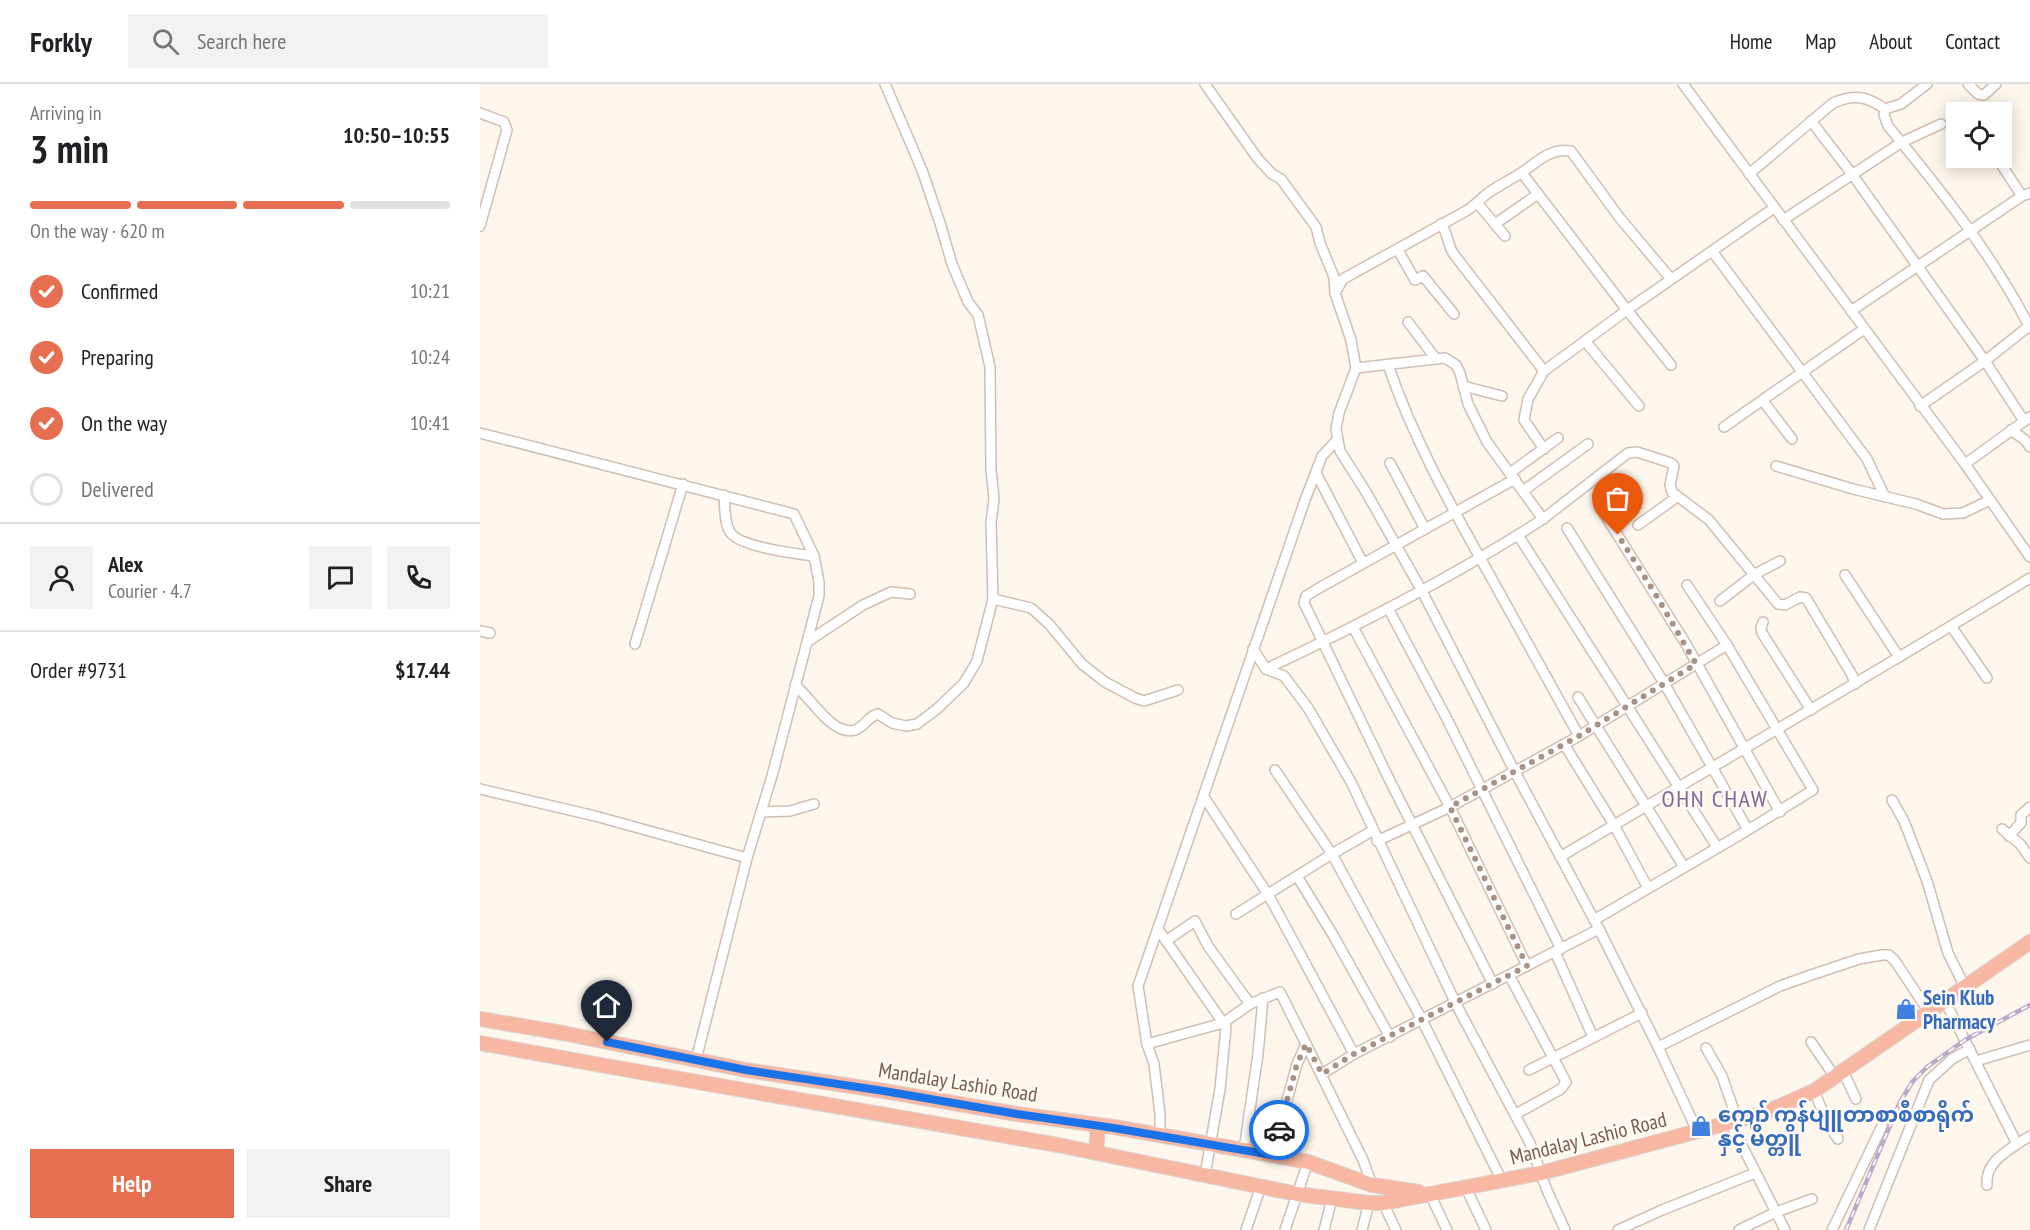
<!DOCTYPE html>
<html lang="en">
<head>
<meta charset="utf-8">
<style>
	:root { --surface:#fff; --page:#f2f2f2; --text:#202124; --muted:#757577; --line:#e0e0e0; --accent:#e76f51 }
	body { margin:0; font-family:"PT Sans Narrow","Noto Sans Myanmar",sans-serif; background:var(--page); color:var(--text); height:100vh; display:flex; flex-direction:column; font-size:22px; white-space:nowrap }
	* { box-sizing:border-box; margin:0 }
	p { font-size:20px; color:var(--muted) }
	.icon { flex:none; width:33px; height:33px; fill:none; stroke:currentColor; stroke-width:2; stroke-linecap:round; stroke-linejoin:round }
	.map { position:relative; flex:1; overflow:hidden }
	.side { display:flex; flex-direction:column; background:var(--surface); width:480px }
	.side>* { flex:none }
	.buttons { position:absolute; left:1466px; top:18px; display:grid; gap:12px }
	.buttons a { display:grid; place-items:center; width:66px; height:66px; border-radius:0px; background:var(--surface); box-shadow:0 3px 15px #0003; font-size:30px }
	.pin { position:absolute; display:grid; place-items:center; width:51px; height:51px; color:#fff; margin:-62px -26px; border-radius:50% 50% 50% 0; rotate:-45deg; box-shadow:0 0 6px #0007 }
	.pin .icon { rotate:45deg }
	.courier { position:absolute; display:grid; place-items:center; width:60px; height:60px; margin:-30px; border:4px solid #1a73e8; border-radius:50%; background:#fff; color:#222; box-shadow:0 2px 8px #0007 }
	.headline em { font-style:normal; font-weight:600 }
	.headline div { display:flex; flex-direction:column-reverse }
	.headline { display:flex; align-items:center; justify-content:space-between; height:102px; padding:0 30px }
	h1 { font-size:39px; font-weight:600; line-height:45px }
	.bar { display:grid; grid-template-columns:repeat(4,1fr); gap:9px 6px; align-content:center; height:72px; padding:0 30px }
	.bar i { height:8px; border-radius:4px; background:var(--line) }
	.bar .current { background:var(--accent) }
	.bar p { grid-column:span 4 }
	.line { display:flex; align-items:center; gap:15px; padding:0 30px; border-top:2px solid var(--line) }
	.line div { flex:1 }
	.round { display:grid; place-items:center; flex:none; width:63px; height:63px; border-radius:0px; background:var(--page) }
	ol { padding:0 30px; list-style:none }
	li { display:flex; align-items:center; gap:18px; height:66px }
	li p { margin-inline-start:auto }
	li .icon { padding:6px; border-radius:50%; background:var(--accent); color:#fff; stroke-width:4 }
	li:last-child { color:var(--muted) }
	li i { width:33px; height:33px; border:3px solid var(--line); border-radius:50% }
	.action { display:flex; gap:12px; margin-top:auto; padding:12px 30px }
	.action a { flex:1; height:69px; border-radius:0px; background:var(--accent); color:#fff; font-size:24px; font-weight:600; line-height:69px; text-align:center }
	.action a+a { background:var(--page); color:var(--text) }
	header { display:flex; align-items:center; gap:36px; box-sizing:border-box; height:84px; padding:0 30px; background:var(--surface); border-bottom:2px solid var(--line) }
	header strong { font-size:28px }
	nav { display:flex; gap:33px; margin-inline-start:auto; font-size:21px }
	.search { width:420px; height:54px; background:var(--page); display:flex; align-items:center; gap:15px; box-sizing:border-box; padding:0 21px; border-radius:0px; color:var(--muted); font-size:22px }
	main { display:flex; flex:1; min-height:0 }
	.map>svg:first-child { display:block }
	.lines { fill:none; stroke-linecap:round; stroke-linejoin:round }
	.minor-casing { stroke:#d1beb0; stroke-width:12 }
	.highway-casing { stroke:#dad1cd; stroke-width:16 }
	.minor { stroke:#fff; stroke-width:9 }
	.highway { stroke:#f7b7a3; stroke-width:14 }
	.rail-casing { stroke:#b9a8c9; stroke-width:4.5 }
	.rail { stroke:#fffaf3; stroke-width:2; stroke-dasharray:7; stroke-linecap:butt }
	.done { stroke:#a89285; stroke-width:6; stroke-dasharray:0 10.8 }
	.route { stroke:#1a73e8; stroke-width:8 }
	.labels { text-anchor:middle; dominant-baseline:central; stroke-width:5; stroke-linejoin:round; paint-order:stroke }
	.shop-label { font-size:21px; font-weight:bold; fill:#366cbe; stroke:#fffaf3; text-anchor:start }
	.street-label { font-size:21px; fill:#7a5c4d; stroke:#fffaf3 }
	.quarter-label { font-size:24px; letter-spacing:1.5px; fill:#846695; stroke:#fffaf3 }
</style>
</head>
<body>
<header>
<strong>Forkly</strong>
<div class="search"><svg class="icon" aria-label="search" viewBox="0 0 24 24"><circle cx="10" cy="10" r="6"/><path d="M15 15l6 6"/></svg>Search here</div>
<nav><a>Home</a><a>Map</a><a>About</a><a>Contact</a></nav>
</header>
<main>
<section class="side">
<div class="headline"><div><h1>3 min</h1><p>Arriving in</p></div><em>10:50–10:55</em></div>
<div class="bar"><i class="current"></i><i class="current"></i><i class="current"></i><i></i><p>On the way · 620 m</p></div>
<ol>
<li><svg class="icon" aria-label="check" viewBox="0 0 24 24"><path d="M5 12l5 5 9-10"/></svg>Confirmed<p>10:21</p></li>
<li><svg class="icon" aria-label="check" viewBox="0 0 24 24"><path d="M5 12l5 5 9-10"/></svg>Preparing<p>10:24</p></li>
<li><svg class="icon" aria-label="check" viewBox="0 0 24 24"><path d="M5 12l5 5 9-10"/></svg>On the way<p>10:41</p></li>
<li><i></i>Delivered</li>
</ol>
<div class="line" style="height:108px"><a class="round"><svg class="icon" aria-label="person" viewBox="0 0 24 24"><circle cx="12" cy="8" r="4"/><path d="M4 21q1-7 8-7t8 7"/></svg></a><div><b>Alex</b><p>Courier · 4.7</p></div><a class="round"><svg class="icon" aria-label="chat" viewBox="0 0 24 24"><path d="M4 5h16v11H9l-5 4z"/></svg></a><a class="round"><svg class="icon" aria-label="phone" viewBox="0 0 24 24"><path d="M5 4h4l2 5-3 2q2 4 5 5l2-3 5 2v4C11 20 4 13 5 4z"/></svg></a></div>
<div class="line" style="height:78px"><div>Order #9731</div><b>$17.44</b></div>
<div class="action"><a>Help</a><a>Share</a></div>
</section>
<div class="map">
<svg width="1550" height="1146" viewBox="0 0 1550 1146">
	<rect width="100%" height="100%" fill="#fdf6ec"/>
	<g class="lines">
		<defs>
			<g id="minor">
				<path d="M 725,0 L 778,75 L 792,90 L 801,95 L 836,143 L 840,159 L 854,193 L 855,209 L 871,256 L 876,284 L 859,329 L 856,345 L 860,367 L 886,408 L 942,507 L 1035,688 L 1119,845 L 1178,963 L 1218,1049"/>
				<path d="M 1203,0 L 1485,380 L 1550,473"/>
				<path d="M 1488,0 L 1498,10 L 1504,11 L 1516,0"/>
				<path d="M 1405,25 L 1404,31 L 1408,42 C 1460,105 1513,171 1550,244"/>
				<path d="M 0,29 L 24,38 L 27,46 L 0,142"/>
				<path d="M 1331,37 L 1372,90 L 1505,277 L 1544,337"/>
				<path d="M 1517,74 L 1542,112"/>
				<path d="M 1042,89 L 1147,226 L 1191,281"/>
				<path d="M 1269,90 L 1353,19 C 1374,10 1387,12 1405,25 L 1421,20 L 1447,0"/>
				<path d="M 998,120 L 1025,152"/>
				<path d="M 1303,136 L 1422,58 L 1461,40"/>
				<path d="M 961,140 C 968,149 967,159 973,169 L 1064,287 L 1147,226 L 1294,124"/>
				<path d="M 1015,140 L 1058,110"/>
				<path d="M 918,166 L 935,196 L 943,192 L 974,230"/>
				<path d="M 1232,167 L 1387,375 L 1405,413"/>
				<path d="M 855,209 L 863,195 L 986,127 C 996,121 1000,115 1008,109 C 1018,102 1030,96 1041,89 C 1056,79 1071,63 1091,67 L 1139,133 L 1191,195"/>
				<path d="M 1371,227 L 1542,112 L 1550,109"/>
				<path d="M 928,238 L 956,275"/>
				<path d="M 1105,257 L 1159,322"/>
				<path d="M 908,281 C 932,351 967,415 1003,479 C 1035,537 1067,595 1099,652"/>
				<path d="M 876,284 L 965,274 L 976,281 L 980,289 L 988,320 L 1007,358 L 1063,435 L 1148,369 L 1157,368 L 1191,379 L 1194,382 L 1190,401 L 1192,408 L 1229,436 L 1298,520 L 1305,521 L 1320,513 L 1326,514 L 1372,591 L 1375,600"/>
				<path d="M 983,302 L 1022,312"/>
				<path d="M 1283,317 L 1312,355"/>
				<path d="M 1440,322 L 1505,277 L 1549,242"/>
				<path d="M 1244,343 L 1384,245"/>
				<path d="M 1531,346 L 1545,356 L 1550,363"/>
				<path d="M 0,349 L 314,430 L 334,472 L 339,498 L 339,512 L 292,692 L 267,774 L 216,976"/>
				<path d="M 1064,365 L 1044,336 L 1048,315 L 1064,287"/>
				<path d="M 910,379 L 945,445"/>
				<path d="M 1485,380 L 1550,333"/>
				<path d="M 1296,382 L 1373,405 L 1436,420 L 1463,430 L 1483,429 L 1510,416"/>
				<path d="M 836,389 L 883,479"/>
				<path d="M 1030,389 L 1078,354"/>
				<path d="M 1043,407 L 1108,360"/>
				<path d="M 244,411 C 245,422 244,438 250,448 C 259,463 317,470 334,472"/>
				<path d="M 1125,431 L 1206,560 L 1300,728"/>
				<path d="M 1158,441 L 1197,413"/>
				<path d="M 1087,444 L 1184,599 L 1268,746"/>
				<path d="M 1038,451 L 1237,763"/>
				<path d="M 1365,491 L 1419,573"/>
				<path d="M 513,515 L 551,524 L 569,540 L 602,580 L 625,598 L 655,614 L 664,617 L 698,606"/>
				<path d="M 1240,517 L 1275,490 L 1300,477"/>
				<path d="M 908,524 L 967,635 L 1081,865"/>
				<path d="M 1283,538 L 1281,544 L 1282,549 L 1331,626"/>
				<path d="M 1471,542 L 1507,594"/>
				<path d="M 873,543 L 970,723 L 1047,882"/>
				<path d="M 0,547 L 10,549"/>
				<path d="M 327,558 L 383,521 L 411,508 L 430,510"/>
				<path d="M 155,560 L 203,400"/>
				<path d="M 773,565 L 786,585 L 804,592 L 828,624 L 871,698 L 976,920 L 1050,1059 L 1066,1104 L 1085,1146"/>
				<path d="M 786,585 C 881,540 975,492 1063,435"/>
				<path d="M 315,601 C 332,615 352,652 375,646 C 385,643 388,632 398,630 L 412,639 L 426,642 L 437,640 L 457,625 L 484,599 L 497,577 L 513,515 L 511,439 L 514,415 L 511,386 L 510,283 L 498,231 L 488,218 L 472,180 L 460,139 L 442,86 L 405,0"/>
				<path d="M 1098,613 L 1204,783"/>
				<path d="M 1084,660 L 1134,741 L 1168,804"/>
				<path d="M 0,705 L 115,732 L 267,774"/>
				<path d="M 724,713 L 789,812 L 874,970"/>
				<path d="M 1412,716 L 1424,737 L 1447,797 L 1468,869 L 1485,903"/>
				<path d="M 281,728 L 310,727 L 334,720"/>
				<path d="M 1522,745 L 1540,760 L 1550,774"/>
				<path d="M 892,747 L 852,770 L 942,936 L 1022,1097"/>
				<path d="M 1529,752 L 1541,739 L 1541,731 L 1550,723"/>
				<path d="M 897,757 L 970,723 L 1099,652 L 1247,561"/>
				<path d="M 1080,773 C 1237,680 1395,589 1550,494"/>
				<path d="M 817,792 L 853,851 L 910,953"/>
				<path d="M 756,830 L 852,770 L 795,686"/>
				<path d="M 1114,836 L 1268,746 L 1333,706 L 1247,561 L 1207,501"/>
				<path d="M 678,845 L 746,943 L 740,1005 L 725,1091"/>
				<path d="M 686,857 L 715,837 L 728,862 L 770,920"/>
				<path d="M 1075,868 L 1113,953"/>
				<path d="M 1029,891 L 1086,998 L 1081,1005 L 1036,1030"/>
				<path d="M 1013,900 L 910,697 L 824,519 L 826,512 L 839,504 L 1035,395"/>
				<path d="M 1465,917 L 1537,1060 L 1550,1052"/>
				<path d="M 1331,958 L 1355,993"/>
				<path d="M 667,960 L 743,939 L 770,920 L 800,908 L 826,960"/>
				<path d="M 1178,963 L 1300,902 L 1331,891 L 1379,875 L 1402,871 L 1409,871 L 1415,877 L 1449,928"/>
				<path d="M 1226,964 L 1242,992 L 1258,1038"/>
				<path d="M 1496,977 L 1550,961"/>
				<path d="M 1049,986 L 1162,929"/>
				<path d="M 1363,987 L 1376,1015"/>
				<path d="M 842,990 L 874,970 L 1119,845"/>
				<path d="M 1334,1007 L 1349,1042 L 1358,1055"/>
				<path d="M 1251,1040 L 1305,1146"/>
				<path d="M 680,1051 L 680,1030 L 674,980 L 667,960 L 658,902 L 825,416 L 842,372 L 857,356"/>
				<path d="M 764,1066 L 778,970 L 783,914"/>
				<path d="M 792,1071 L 817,980 L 826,960 L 883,1076 L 892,1101"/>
				<path d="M 1507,1101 C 1505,1081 1522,1070 1537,1060"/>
				<path d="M 986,1104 L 1006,1146"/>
				<path d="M 950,1110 L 967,1146"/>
				<path d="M 903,1119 L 916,1146"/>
				<path d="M 766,1146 L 781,1102"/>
				<path d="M 805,1146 L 828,1078"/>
				<path d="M 844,1146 L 852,1115"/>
				<path d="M 882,1146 L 889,1119"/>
				<path d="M 1138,1146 L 1182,1126 L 1275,1089"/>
				<path d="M 1259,1146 L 1296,1128 L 1332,1115"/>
				<path d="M 1352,1146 L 1402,1042"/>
				<path d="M 1389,1146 L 1449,996 L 1472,975 L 1490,965"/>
			</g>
			<g id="highway">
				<path d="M 0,935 L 83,949 L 266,986 L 404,1007 L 537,1030 L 634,1043 L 792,1071 L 828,1078 L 892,1101 L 939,1108"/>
				<path d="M 0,959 L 126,982 L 578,1061 L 817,1110 L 889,1119 L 903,1119 L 1061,1089 L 1282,1030 L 1334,1007 L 1550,858"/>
				<path d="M 616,1069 L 618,1041"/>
			</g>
		</defs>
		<use href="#minor" class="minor-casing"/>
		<use href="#highway" class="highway-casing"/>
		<use href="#minor" class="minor"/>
		<use href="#highway" class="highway"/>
		<defs>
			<path id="rail" d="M 1366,1146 L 1420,1018 L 1433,997 L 1447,983 L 1485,956 L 1550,921"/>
		</defs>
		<use href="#rail" class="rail-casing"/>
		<use href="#rail" class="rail"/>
	</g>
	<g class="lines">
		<path class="done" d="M 799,1046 L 817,980 L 826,960 L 842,990 L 874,970 L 1047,882 L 970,723 L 1099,652 L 1216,580 L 1176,511 L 1138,451"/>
		<path class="route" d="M 127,958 L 266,986 L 404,1007 L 537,1030 L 634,1044 L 792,1071 L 799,1046"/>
	</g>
	<defs>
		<symbol id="shop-bare" viewBox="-9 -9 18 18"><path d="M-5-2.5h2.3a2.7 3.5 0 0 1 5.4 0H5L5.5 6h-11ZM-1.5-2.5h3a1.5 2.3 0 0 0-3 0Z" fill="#3f7fe0" stroke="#fffaf3" stroke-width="2.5" paint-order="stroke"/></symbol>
	</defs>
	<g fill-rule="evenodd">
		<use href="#shop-bare" x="1411" y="910" width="30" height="30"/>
		<use href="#shop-bare" x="1206" y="1027" width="30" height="30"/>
	</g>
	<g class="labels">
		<g class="shop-label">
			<text x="1443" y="913">Sein Klub<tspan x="1443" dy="24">Pharmacy</tspan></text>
			<text x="1238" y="1030">ကျော် ကွန်ပျူတာစာစီစာရိုက်<tspan x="1238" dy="24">နှင့် မိတ္တူ</tspan></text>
		</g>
		<g class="street-label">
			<text transform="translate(478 998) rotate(9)">Mandalay Lashio Road</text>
			<text transform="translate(1108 1054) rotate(-14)">Mandalay Lashio Road</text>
		</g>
		<g class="quarter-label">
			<text x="1235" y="714">OHN CHAW</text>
		</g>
	</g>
</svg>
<div class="buttons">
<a><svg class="icon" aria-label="locate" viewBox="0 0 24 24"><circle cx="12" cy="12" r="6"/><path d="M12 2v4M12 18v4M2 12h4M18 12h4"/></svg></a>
</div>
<div class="pin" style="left:1138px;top:451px;background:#ea580c"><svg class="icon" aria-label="bag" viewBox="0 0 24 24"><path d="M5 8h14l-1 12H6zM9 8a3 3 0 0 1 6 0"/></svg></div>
<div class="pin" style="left:127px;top:958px;background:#1f2937"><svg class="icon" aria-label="home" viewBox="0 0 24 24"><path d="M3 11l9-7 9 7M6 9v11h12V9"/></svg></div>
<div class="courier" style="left:799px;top:1046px"><svg class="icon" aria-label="car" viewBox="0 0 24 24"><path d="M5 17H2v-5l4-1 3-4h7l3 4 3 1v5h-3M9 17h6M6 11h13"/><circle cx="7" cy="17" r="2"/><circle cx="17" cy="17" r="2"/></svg></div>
</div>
</main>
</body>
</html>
